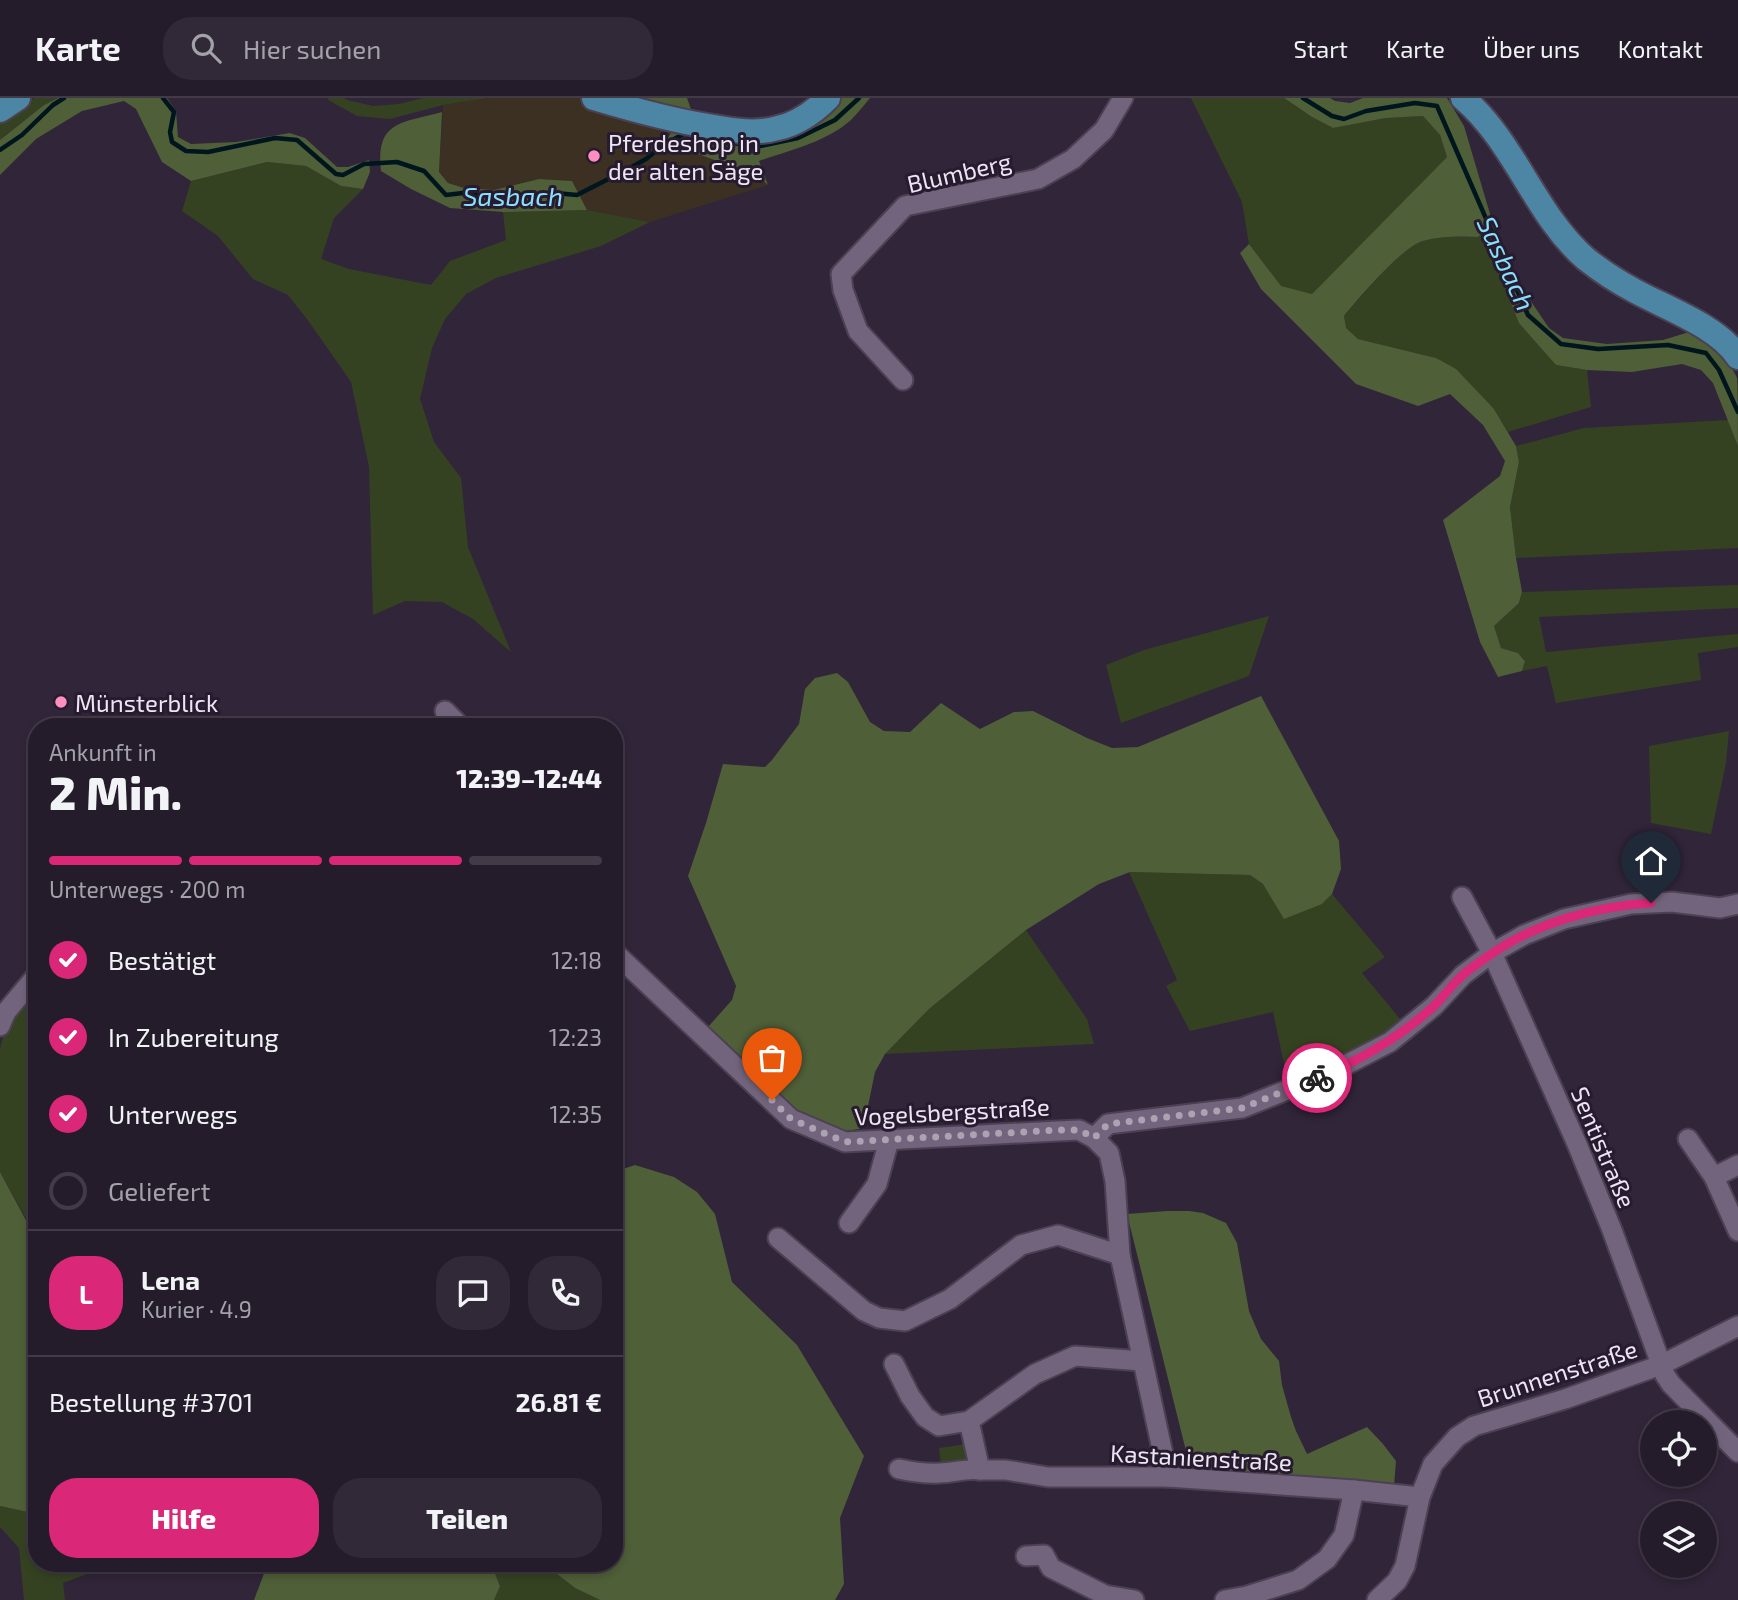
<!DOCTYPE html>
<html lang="de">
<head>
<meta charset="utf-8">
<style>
	:root { --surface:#251c2b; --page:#312937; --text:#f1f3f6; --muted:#a3a1a9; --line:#423a47; --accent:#db2777 }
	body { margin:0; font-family:"Exo 2",sans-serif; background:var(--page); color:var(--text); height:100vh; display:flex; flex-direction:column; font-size:26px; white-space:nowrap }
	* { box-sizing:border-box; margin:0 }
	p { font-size:23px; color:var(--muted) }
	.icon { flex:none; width:38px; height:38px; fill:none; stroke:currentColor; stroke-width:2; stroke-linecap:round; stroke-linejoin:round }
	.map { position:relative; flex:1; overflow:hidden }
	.panel { position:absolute; left:28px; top:620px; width:595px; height:854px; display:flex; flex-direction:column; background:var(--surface); border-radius:28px; box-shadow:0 4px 10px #0003,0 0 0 2px var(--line) }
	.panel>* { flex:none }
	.fabs { position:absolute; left:1640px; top:1312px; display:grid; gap:14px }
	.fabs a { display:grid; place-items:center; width:77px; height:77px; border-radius:50%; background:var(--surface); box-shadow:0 4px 10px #0003,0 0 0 2px var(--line); font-size:35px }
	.pin { position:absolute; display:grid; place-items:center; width:60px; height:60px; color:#fff; margin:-72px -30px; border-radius:50% 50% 50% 0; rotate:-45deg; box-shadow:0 0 7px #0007 }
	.pin .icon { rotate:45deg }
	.courier { position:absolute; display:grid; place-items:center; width:70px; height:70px; margin:-35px; border:5px solid #db2777; border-radius:50%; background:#fff; color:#222; box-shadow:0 2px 9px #0007 }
	.overview em { font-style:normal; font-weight:800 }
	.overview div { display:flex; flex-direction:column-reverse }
	.overview { display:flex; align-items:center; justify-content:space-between; height:119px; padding:0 21px }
	h1 { font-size:46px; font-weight:800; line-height:52px }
	.bar { display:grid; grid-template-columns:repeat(4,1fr); gap:10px 7px; align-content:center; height:84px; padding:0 21px }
	.bar i { height:9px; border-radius:5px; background:var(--line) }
	.bar .current { background:var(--accent) }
	.bar p { grid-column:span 4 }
	.line { display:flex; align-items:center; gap:18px; padding:0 21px; border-top:2px solid var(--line) }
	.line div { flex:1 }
	.round { display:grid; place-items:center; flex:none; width:74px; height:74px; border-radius:28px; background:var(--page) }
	ol { padding:0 21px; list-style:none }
	li { display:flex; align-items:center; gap:21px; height:77px }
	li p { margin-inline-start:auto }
	li .icon { padding:7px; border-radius:50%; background:var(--accent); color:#fff; stroke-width:4 }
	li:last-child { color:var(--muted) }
	li i { width:38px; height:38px; border:4px solid var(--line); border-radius:50% }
	.action { display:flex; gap:14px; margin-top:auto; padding:14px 21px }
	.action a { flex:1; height:80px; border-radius:28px; background:var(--accent); color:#fff; font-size:28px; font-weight:800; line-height:80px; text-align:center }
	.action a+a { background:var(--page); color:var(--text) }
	header { display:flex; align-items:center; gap:42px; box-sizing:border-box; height:98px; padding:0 35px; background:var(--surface); border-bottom:2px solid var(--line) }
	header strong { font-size:33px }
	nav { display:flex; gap:38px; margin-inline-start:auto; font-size:24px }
	.search { width:490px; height:63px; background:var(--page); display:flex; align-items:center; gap:18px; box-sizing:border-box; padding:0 24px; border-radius:28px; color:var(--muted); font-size:26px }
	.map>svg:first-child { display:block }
	.industrial { fill:#3b3021 }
	.green { fill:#354222 }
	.forest { fill:#4f5f38 }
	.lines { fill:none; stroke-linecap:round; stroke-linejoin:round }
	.stream { stroke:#00161e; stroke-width:4.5 }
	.minor-casing { stroke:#4c4153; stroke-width:23 }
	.major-casing { stroke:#4c4153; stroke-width:28 }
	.minor { stroke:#72647c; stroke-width:19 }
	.major { stroke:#4d86a5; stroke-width:24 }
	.done { stroke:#aba2b2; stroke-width:7; stroke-dasharray:0 12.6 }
	.route { stroke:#db2777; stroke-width:9 }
	.poi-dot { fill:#fd8ebf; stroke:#271b2f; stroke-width:2.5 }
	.labels { text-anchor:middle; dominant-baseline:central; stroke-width:6; stroke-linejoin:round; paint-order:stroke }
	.poi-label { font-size:24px; fill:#ede5f3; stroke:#271b2f; text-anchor:start }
	.street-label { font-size:24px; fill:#ede5f3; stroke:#271b2f }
	.water-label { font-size:26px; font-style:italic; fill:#89e0fe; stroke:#271b2f }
</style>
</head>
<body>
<header>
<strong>Karte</strong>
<div class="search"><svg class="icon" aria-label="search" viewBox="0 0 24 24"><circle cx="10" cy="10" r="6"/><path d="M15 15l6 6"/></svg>Hier suchen</div>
<nav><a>Start</a><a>Karte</a><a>Über uns</a><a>Kontakt</a></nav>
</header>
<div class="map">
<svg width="1738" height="1502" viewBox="0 0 1738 1502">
	<rect width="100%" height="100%" fill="#312539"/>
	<path class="industrial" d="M 488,0 L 582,0 L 673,32 L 756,77 L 768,87 L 650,124 L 587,112 L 572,83 L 539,81 L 494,92 L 464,90 L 448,85 L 439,74 L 443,7 Z"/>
	<g class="green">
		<path d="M 34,0 L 58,0 L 44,7 L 0,42 L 0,25 Z"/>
		<path d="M 327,0 L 344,0 L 347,2 L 373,8 L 399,6 L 423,0 L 488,0 L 443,7 L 390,21 L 357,18 L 330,3 Z"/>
		<path d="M 1191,0 L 1284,0 L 1312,19 L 1333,30 L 1386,20 L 1423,18 L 1440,37 L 1447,59 L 1312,196 L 1281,189 L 1249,146 L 1242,104 Z"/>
		<path d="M 267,64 L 306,68 L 341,88 L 363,91 L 334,120 L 321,161 L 349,171 L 431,187 L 450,163 L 506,142 L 503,114 L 587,112 L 650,124 L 601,148 L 496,180 L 466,196 L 445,221 L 432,250 L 420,301 L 434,344 L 461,380 L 468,449 L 511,554 L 473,521 L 442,504 L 405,503 L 373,517 L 369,369 L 351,284 L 307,221 L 288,197 L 253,181 L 218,138 L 182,113 L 191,83 Z"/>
		<path d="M 1493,126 L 1520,187 L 1510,202 L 1556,267 L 1587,272 L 1591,309 L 1508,334 L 1494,311 L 1436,260 L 1358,241 L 1345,230 L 1344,218 C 1361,200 1402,148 1423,143 C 1441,138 1461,138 1478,139 Z"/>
		<path d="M 1729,322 L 1738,348 L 1738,450 L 1516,460 L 1510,409 L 1519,364 L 1516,348 L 1584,330 Z"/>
		<path d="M 1738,487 L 1738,510 L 1539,519 L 1546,554 L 1738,536 L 1738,549 L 1698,555 L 1701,582 L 1556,605 L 1547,568 L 1522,573 L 1525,562 L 1518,555 L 1501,550 L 1494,528 L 1519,505 L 1522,494 Z"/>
		<path d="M 1269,518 L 1249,578 L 1121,625 L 1106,567 L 1144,552 Z"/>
		<path d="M 1729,633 L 1726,665 L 1711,736 L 1651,725 L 1649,648 Z"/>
		<path d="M 1129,774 L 1250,777 L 1263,786 L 1322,806 L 1332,796 L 1385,859 L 1362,875 L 1405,927 L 1289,989 L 1273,914 L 1190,933 L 1166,888 L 1177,882 Z"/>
		<path d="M 1026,832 L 1087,921 L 1094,946 L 885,956 L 929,911 Z"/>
		<path d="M 37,888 L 37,920 L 33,923 L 37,936 L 37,966 L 30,970 L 37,982 L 37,1127 L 29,1126 L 0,1074 L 0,952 C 4,926 20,908 37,888 Z"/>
		<path d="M 967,1346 L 968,1362 L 941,1367 L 939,1350 Z"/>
		<path d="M 0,1408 L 37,1416 L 37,1465 L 116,1465 L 63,1485 L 65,1502 L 24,1502 L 19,1450 L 0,1429 Z"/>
		<path d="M 491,1465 L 543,1465 L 575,1490 L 600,1502 L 494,1502 L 500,1487 Z"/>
	</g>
	<g class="forest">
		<path d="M 58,0 L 167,0 L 176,13 L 178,39 L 191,46 L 236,44 L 290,35 L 305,40 L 337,69 L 348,69 L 369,62 L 370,74 L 363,91 L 341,88 L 306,68 L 267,64 L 191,83 L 162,64 L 136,11 L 124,3 L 82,13 L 36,41 L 0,77 L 0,42 L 44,7 Z"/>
		<path d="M 635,0 L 687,0 L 693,17 Z"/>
		<path d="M 840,0 L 870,0 C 864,7 858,15 851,22 C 826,44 791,52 759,63 L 768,87 L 756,77 L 673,47 L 667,41 L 673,32 L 748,42 Z"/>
		<path d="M 1284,0 L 1330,0 L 1335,3 L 1350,5 L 1363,0 L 1447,0 L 1464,28 L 1493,126 L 1478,139 C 1461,138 1441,138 1423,143 C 1403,148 1359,200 1344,218 L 1346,230 L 1358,241 L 1436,260 L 1456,271 L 1494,311 L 1516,348 L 1519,364 L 1510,409 L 1516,460 L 1522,494 L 1519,505 L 1494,528 L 1501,550 L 1518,555 L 1525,563 L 1522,573 L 1498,579 L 1480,544 L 1443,422 L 1500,378 L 1505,363 L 1483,327 L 1450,296 L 1418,308 L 1356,286 L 1261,191 L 1240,155 L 1249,146 L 1281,188 L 1312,196 L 1447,59 L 1440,37 L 1423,18 L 1386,20 L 1333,30 L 1312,19 Z"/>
		<path d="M 442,14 L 439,74 L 448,85 L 464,90 L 494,92 L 539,81 L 572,83 L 587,112 L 503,114 L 450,110 L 411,91 L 381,73 C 375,22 403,25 442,14 Z"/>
		<path d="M 1520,187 L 1549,230 L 1563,240 L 1607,246 L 1663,242 L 1689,234 C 1705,243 1730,262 1737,280 C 1738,289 1738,335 1738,348 L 1713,285 L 1701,272 L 1682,266 L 1632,274 L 1587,272 L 1556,267 L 1519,225 L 1510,202 Z"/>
		<path d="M 837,575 L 848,584 L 870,624 L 884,633 L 910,634 L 941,605 L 980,631 L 1014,614 L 1033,613 L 1087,640 L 1112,650 L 1138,649 L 1261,598 L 1339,743 L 1341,771 L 1332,796 L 1322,806 L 1284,821 L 1263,786 L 1250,777 L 1130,774 L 1099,786 L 1026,832 L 929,911 L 885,956 L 875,974 L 866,1018 L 859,1031 L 837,1034 L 806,1020 L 743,963 L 708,929 L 732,902 L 736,888 L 688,778 L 706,725 L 723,666 L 765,669 L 772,662 L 799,626 L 805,591 L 815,580 Z"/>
		<path d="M 635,1067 L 674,1079 L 697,1094 L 715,1116 L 732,1184 L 797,1247 L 864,1358 L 840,1420 L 844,1486 L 835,1502 L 600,1502 L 575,1490 L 543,1465 L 614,1465 L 614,1074 Z"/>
		<path d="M 0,1074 L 28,1126 L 37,1127 L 37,1416 L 0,1408 Z"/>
		<path d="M 1167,1113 L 1189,1113 L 1203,1115 L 1226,1125 L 1237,1145 L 1249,1213 L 1261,1241 L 1279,1263 L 1282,1287 L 1291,1319 L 1296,1333 L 1307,1356 L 1367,1329 L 1383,1346 L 1396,1363 L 1394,1388 L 1201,1371 L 1188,1361 L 1127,1116 Z"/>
		<path d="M 268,1465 L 491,1465 L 500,1488 L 494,1502 L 254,1502 Z"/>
	</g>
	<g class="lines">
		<g class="stream">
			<path d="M 163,0 L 174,14 L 170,34 L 172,44 L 186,53 L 208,54 L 275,40 L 297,42 L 336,76 L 343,77 L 364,66 L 397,64 L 424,73 L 446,97 L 463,95 L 505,100 L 555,95 L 577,97 L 630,70 L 646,61 L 666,45 L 684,36 L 756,49 L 798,40 L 835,22 L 859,0"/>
			<path d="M 1303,0 L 1332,18 L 1344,21 L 1366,13 L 1415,5 L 1437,8 L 1528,217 L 1561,246 L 1598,251 L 1668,247 L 1706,255 L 1719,272 L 1738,314"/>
			<path d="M 0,52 L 22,37 L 53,7 L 64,0"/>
		</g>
		<defs>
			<g id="minor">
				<path d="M 903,282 L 858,233 L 843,192 L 841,176 L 905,108 L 1038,81 L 1073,61 L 1104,32 L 1123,0"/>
				<path d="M 445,613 L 460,628"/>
				<path d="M 1462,799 L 1492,855 L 1577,1046 L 1612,1132 L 1665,1277 L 1671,1286 L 1738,1354"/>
				<path d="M 614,854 L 791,1021 L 845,1044 L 1058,1033 L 1079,1032 L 1094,1040 L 1109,1055 L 1115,1083 L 1120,1157 L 1168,1379"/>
				<path d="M 0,928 L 6,914 L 37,877"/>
				<path d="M 1094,1040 L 1108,1026 L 1242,1010 L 1332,974 L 1390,944 L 1434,908 L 1463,877 L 1492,855 L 1524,837 L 1564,821 L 1631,806 L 1672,804 L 1720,810 L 1738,806"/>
				<path d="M 1688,1041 L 1714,1079"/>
				<path d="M 1738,1067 L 1714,1079 L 1738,1133"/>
				<path d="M 849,1125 L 877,1086 L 889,1042"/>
				<path d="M 778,1140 L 864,1213 L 879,1220 L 905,1223 L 950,1201 L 1021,1147 L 1058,1137 L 1120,1157"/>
				<path d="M 894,1266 L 910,1298 L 925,1319 L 939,1328 L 969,1323 L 1035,1276 L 1075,1258 L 1142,1263"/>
				<path d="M 969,1323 L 980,1372 L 1006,1372 L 1048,1379 L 1168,1379 L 1354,1392 L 1420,1399"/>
				<path d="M 899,1371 C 913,1374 926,1376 940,1375 C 954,1375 966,1370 980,1372"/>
				<path d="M 1026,1458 L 1044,1457 L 1051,1470 L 1105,1497 L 1134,1502"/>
				<path d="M 1225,1502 L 1247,1498 L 1298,1482 L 1327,1461 L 1344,1437 L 1354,1392"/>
				<path d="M 1377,1502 L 1397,1483 L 1405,1468 L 1420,1399 L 1433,1366 L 1457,1339 L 1474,1328 L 1565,1301 L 1661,1267 L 1738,1228"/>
			</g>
			<g id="major">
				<path d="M 594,0 C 634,12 673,23 714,29 C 735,33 757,36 778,30 C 797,26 814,14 828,0"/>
				<path d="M 1463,0 C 1515,44 1535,117 1586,161 C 1601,173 1618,184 1635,193 C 1666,210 1719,229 1738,259"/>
				<path d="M 0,12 L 18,0"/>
			</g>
		</defs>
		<use href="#minor" class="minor-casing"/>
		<use href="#major" class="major-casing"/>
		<use href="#minor" class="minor"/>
		<use href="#major" class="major"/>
	</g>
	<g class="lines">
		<path class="done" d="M 772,1002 L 791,1021 L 845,1044 L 1058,1032 L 1079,1032 L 1094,1040 L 1108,1026 L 1242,1010 L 1317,980"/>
		<path class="route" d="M 1317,980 C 1360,962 1401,939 1435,907 C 1445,897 1453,885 1464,876 C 1472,869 1481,863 1490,857 C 1535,825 1597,808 1651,805"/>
	</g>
	<g class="poi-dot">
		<circle cx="594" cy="58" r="7"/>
		<circle cx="61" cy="604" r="7"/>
	</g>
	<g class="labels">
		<g class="poi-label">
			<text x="608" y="44">Pferdeshop in<tspan x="608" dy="28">der alten Säge</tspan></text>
			<text x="75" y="604">Münsterblick</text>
		</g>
		<g class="street-label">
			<text transform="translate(959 74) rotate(-13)">Blumberg</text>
			<text transform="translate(952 1013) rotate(-3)">Vogelsbergstraße</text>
			<text transform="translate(1604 1049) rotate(67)">Sentistraße</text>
			<text transform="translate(1557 1275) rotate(-18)">Brunnenstraße</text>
			<text transform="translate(1201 1359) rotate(3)">Kastanienstraße</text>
		</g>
		<g class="water-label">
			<text x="513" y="97">Sasbach</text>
			<text transform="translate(1507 165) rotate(65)">Sasbach</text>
		</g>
	</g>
</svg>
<div class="fabs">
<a><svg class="icon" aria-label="locate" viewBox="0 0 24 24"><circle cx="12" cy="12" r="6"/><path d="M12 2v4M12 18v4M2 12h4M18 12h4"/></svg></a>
<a><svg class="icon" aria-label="layers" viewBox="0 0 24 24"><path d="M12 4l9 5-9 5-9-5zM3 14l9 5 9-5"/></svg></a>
</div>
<div class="pin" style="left:772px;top:1002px;background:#ea580c"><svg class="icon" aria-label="bag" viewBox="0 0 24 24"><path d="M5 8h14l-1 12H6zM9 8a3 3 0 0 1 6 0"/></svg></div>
<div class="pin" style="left:1651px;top:805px;background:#1f2937"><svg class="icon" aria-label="home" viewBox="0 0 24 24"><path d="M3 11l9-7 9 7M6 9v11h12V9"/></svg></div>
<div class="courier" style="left:1317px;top:980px"><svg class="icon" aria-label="bike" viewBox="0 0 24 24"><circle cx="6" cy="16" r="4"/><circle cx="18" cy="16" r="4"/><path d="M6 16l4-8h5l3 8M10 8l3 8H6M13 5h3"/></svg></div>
<section class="panel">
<div class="overview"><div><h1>2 Min.</h1><p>Ankunft in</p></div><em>12:39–12:44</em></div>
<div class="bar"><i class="current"></i><i class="current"></i><i class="current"></i><i></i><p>Unterwegs · 200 m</p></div>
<ol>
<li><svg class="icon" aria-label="check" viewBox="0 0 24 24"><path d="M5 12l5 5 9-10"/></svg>Bestätigt<p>12:18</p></li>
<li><svg class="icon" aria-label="check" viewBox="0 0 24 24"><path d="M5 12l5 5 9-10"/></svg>In Zubereitung<p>12:23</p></li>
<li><svg class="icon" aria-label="check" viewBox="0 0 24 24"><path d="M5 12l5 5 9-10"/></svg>Unterwegs<p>12:35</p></li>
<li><i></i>Geliefert</li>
</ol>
<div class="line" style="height:126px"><b class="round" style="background:var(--accent);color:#fff">L</b><div><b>Lena</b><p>Kurier · 4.9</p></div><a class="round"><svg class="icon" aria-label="chat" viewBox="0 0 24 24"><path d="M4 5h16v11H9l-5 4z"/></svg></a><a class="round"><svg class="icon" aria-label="phone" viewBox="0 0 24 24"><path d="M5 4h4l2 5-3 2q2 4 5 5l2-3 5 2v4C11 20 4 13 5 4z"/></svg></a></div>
<div class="line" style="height:91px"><div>Bestellung #3701</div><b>26.81 €</b></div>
<div class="action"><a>Hilfe</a><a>Teilen</a></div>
</section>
</div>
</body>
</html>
